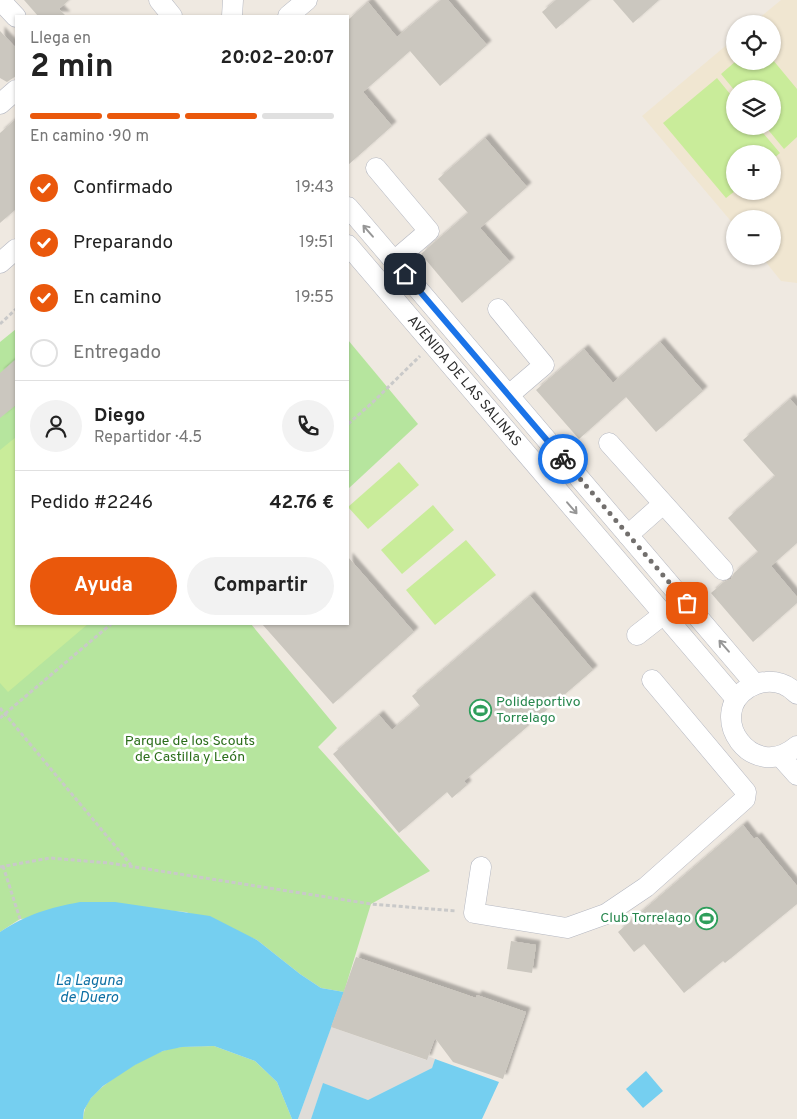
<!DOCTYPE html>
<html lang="es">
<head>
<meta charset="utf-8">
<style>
	:root { --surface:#fff; --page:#f2f2f2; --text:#222; --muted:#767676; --line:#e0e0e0; --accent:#ea580c }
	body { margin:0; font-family:Overpass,sans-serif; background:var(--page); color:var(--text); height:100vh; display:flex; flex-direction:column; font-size:19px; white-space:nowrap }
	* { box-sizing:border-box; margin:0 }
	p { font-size:16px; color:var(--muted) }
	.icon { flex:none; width:28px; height:28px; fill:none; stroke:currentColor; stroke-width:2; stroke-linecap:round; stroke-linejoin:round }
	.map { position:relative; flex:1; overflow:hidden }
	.sheet { position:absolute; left:15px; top:15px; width:334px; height:610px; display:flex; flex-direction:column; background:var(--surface); border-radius:0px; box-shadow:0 1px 4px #0004 }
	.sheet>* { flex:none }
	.buttons { position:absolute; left:726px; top:15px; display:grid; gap:10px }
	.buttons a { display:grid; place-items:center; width:55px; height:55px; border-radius:50%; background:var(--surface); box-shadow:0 1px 4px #0004; font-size:25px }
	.pin { position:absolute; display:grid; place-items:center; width:42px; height:42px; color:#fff; margin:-21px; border-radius:10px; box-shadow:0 2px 8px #0006 }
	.courier { position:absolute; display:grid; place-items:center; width:50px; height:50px; margin:-25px; border:4px solid #1a73e8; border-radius:50%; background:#fff; color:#222; box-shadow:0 1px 6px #0007 }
	.summary em { font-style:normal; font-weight:700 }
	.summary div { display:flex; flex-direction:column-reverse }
	.summary { display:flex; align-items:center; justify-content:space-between; height:85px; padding:0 15px }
	h1 { font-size:32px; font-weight:700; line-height:38px }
	.bar { display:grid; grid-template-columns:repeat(4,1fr); gap:8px 5px; align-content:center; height:60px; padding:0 15px }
	.bar i { height:6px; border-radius:4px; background:var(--line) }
	.bar .on { background:var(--accent) }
	.bar p { grid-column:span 4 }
	.line { display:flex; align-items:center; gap:12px; padding:0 15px; border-top:1px solid var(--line) }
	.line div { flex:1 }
	.round { display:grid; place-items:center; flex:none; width:52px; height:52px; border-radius:26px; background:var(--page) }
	ol { padding:0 15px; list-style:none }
	li { display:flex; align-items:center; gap:15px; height:55px }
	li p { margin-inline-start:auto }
	li .icon { padding:5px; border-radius:50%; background:var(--accent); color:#fff; stroke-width:4 }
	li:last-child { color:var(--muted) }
	li i { width:28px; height:28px; border:2px solid var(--line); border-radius:50% }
	.action { display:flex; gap:10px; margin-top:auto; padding:10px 15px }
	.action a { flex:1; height:58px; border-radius:30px; background:var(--accent); color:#fff; font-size:20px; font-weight:700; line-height:58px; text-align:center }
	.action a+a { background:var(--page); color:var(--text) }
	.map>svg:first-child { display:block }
	.education { fill:#f0e6d1; fill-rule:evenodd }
	.green { fill:#b6e59e }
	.pitch { fill:#c9ec9a }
	.plaza { fill:#dfdcd8 }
	.water { fill:#75cff0 }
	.building { fill:#cbc7bf; filter:url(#shadow) }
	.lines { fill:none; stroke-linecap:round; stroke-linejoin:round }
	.minor-casing { stroke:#b4b7c1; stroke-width:21 }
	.path { stroke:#c9c9c9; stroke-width:3; stroke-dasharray:4 2.5; stroke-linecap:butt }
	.minor { stroke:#fff; stroke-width:20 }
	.oneway { stroke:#969696 }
	.done { stroke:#726f6d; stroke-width:5; stroke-dasharray:0 9 }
	.route { stroke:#1a73e8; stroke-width:6 }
	.labels { text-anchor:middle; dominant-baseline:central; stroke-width:5; stroke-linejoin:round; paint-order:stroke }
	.street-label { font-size:14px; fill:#2e2e2e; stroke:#fff }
	.leisure-label { font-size:14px; fill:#27864d; stroke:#fff; text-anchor:start }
	.park-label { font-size:14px; fill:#2c6e1b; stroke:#fff }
	.water-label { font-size:15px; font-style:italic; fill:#0d6fa3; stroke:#fff }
</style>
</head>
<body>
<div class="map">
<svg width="797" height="1119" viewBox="0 0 797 1119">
	<defs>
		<filter id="shadow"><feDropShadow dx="4.5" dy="-4.5" stdDeviation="1" flood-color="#0004"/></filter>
	</defs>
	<rect width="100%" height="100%" fill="#efe9e1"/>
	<path class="education" d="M 781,0 L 797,0 L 797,283 L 781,281 L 761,256 L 772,256 L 772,219 L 735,219 L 735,226 L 642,116 L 735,38 L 735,61 L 772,61 L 772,24 L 752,24 ZM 735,89 L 772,89 L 772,126 L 735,126 ZM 735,154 L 772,154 L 772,191 L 735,191 Z"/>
	<g class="green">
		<path d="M 16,329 L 16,624 L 251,624 L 337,728 L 318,747 L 430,871 L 371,904 L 344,992 L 321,988 L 300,974 L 257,940 L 186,912 L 162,910 L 20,919 L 0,932 L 0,342 Z"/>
		<path d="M 348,340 L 418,424 L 348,489 Z"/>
		<path d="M 214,1046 L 255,1061 L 277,1082 L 292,1119 L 83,1119 C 84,1111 86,1104 91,1098 C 104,1082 144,1057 163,1051 C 179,1045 197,1047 214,1046 Z"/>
	</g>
	<g class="pitch">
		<path d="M 773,60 L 797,89 L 797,137 L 784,149 L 765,126 L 772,126 L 772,89 L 735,89 L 735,91 L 721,74 L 736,61 Z"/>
		<path d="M 717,78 L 735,100 L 735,126 L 757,126 L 780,153 L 773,159 L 772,154 L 735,154 L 735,191 L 726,198 L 663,123 Z"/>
		<path d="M 16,437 L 16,624 L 88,624 L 8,692 L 0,683 L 0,450 Z"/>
		<path d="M 399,462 L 419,485 L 368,529 L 348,507 Z"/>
		<path d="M 433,505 L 454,530 L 402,574 L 381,550 Z"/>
		<path d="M 466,540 L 496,575 L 435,625 L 406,590 Z"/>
	</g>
	<path class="plaza" d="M 331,1027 L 426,1060 L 428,1056 L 435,1059 L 432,1068 L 368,1100 L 323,1084 L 311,1119 L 298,1119 Z"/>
	<g class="water">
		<path d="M 80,902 L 115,902 L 210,916 L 257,940 L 300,974 L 321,988 L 344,992 L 298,1119 L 292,1119 L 277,1082 L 255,1061 L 214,1046 L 182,1047 L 163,1051 L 135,1065 L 103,1086 L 91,1098 L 84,1110 L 83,1119 L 0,1119 L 0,932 C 28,914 48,908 80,902 Z"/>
		<path d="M 435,1059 L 499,1082 L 482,1119 L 311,1119 L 323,1083 L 368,1100 L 432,1068 Z"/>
		<path d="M 646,1071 L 663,1091 L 643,1108 L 626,1089 Z"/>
	</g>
	<g class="building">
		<path d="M 24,0 L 69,0 L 59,9 L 66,16 L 38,16 Z"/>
		<path d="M 441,0 L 448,0 L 487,45 L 440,86 L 410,51 L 363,92 L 392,126 L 348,165 L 348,20 L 368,2 L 397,37 Z"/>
		<path d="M 556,0 L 590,0 L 556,29 L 542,12 Z"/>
		<path d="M 613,0 L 659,0 L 633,23 Z"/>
		<path d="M 0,31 L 16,48 L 16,76 L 7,82 L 0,78 Z"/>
		<path d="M 16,119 L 16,209 L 0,223 L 0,133 Z"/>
		<path d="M 485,138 L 527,187 L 480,228 L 510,262 L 462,303 L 421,254 L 468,213 L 438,179 Z"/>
		<path d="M 660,342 L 703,391 L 656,432 L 626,397 L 579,439 L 536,390 L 584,349 L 613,383 Z"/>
		<path d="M 16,359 L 16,405 L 0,418 L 0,373 Z"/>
		<path d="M 790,399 L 797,407 L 797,543 L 771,566 L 797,597 L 797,603 L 753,642 L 711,593 L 724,582 L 731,579 L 734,573 L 758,552 L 728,518 L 775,476 L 743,440 Z"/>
		<path d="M 348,557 L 414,632 L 333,704 L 262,624 L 348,624 Z"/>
		<path d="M 530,596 L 593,670 L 464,781 L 467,785 L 452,798 L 447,792 L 399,833 L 333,754 L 379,715 L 392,730 L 420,706 L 412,696 Z"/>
		<path d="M 743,825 L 754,839 L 757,837 L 797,886 L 797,904 L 725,963 L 723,961 L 684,993 L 644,944 L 634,952 L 618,932 Z"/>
		<path d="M 511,941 L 536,945 L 532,973 L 507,969 Z"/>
		<path d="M 356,957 L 476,998 L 477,995 L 526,1012 L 503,1079 L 453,1062 L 435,1038 L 427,1060 L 331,1027 Z"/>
	</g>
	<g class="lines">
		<defs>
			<g id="minor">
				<path d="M 0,0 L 16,17"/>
				<path d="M 159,0 L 172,16"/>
				<path d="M 232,16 L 233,0"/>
				<path d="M 288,16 L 307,0"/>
				<path d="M 0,104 L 16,90"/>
				<path d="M 376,168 L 429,231 L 394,261"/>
				<path d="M 348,207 L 755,684"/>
				<path id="s1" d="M 348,245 L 736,699"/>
				<path d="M 0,263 L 16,249"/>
				<path d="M 498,309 L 544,365 L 509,395"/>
				<path d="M 609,443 L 723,570"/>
				<path d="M 628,535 L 663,504"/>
				<path d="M 637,635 L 664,614"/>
				<path d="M 797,694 C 788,685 779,681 766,682 C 759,682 754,685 748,688 C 705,715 752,784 797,746"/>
				<path d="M 781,757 L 797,775"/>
				<path d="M 481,867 L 474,913 L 567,928 L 606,914 L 646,887 L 745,799 L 746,792 L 652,680"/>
			</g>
		</defs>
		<use href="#minor" class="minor-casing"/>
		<g class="path">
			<path d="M 0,324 L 16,309"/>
			<path d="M 348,424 L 373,402 L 420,356"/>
			<path d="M 0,708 L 131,865"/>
			<path d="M 0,718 L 111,624"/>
			<path d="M 3,866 L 20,919"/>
			<path d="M 0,867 L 50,858 L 109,863 L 371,904 L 456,911"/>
		</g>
		<use href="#minor" class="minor"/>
	</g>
	<defs><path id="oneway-shaft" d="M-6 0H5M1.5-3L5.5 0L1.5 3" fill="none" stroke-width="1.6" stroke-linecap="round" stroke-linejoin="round" transform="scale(1.25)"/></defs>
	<g class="oneway">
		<use href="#oneway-shaft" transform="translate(368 231) rotate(-131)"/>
		<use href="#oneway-shaft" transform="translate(572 508) rotate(49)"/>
		<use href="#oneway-shaft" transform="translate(724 646) rotate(-131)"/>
	</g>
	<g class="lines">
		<path class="done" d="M 563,459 L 687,603"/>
		<path class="route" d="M 405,274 L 563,459"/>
	</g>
	<defs>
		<symbol id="stadium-ring" viewBox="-11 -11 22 22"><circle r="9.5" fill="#fff" stroke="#2e9e5b" stroke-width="1.5"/><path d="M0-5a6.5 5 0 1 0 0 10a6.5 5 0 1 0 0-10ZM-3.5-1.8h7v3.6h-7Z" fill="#2e9e5b"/></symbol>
	</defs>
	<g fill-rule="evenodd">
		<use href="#stadium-ring" x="468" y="698" width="25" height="25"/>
		<use href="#stadium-ring" x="694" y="906" width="25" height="25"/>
	</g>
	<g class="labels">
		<g class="street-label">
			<text stroke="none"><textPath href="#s1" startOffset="179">AVENIDA DE LAS SALINAS</textPath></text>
		</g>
		<g class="leisure-label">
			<text x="496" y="702">Polideportivo<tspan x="496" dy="16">Torrelago</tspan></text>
			<text x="691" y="918" text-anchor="end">Club Torrelago</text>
		</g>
		<g class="park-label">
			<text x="190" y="741">Parque de los Scouts<tspan x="190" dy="16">de Castilla y León</tspan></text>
		</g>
		<g class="water-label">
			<text x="89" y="981">La Laguna<tspan x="89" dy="17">de Duero</tspan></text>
		</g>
	</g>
</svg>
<div class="buttons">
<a><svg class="icon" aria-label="locate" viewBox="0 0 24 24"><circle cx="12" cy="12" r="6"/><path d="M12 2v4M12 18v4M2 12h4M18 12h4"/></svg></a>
<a><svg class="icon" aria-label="layers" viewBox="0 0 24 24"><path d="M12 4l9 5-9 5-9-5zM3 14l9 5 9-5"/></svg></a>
<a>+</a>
<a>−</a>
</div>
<div class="pin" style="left:687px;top:603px;background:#ea580c"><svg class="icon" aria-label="bag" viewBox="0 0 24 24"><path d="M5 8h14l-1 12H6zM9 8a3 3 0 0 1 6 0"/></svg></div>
<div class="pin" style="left:405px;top:274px;background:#1f2937"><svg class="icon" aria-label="home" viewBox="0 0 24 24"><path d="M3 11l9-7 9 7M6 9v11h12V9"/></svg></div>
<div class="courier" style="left:563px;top:459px"><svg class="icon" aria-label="bike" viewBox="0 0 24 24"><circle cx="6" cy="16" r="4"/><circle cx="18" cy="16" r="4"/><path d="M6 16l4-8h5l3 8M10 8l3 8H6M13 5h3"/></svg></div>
<section class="sheet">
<div class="summary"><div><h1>2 min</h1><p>Llega en</p></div><em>20:02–20:07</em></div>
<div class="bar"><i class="on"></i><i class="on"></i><i class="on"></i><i></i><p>En camino · 90 m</p></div>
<ol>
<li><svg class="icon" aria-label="check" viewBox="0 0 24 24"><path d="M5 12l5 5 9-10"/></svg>Confirmado<p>19:43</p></li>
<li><svg class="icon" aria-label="check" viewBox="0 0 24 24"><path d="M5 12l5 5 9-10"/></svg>Preparando<p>19:51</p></li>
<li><svg class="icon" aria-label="check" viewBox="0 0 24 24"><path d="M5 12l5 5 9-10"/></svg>En camino<p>19:55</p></li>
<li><i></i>Entregado</li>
</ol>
<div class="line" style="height:90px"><a class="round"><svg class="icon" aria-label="person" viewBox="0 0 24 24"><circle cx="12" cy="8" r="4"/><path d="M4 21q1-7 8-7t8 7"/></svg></a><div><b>Diego</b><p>Repartidor · 4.5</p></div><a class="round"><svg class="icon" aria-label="phone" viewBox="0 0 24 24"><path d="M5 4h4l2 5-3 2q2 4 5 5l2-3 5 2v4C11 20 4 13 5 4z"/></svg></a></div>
<div class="line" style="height:65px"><div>Pedido #2246</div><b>42.76 €</b></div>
<div class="action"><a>Ayuda</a><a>Compartir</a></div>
</section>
</div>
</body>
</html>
